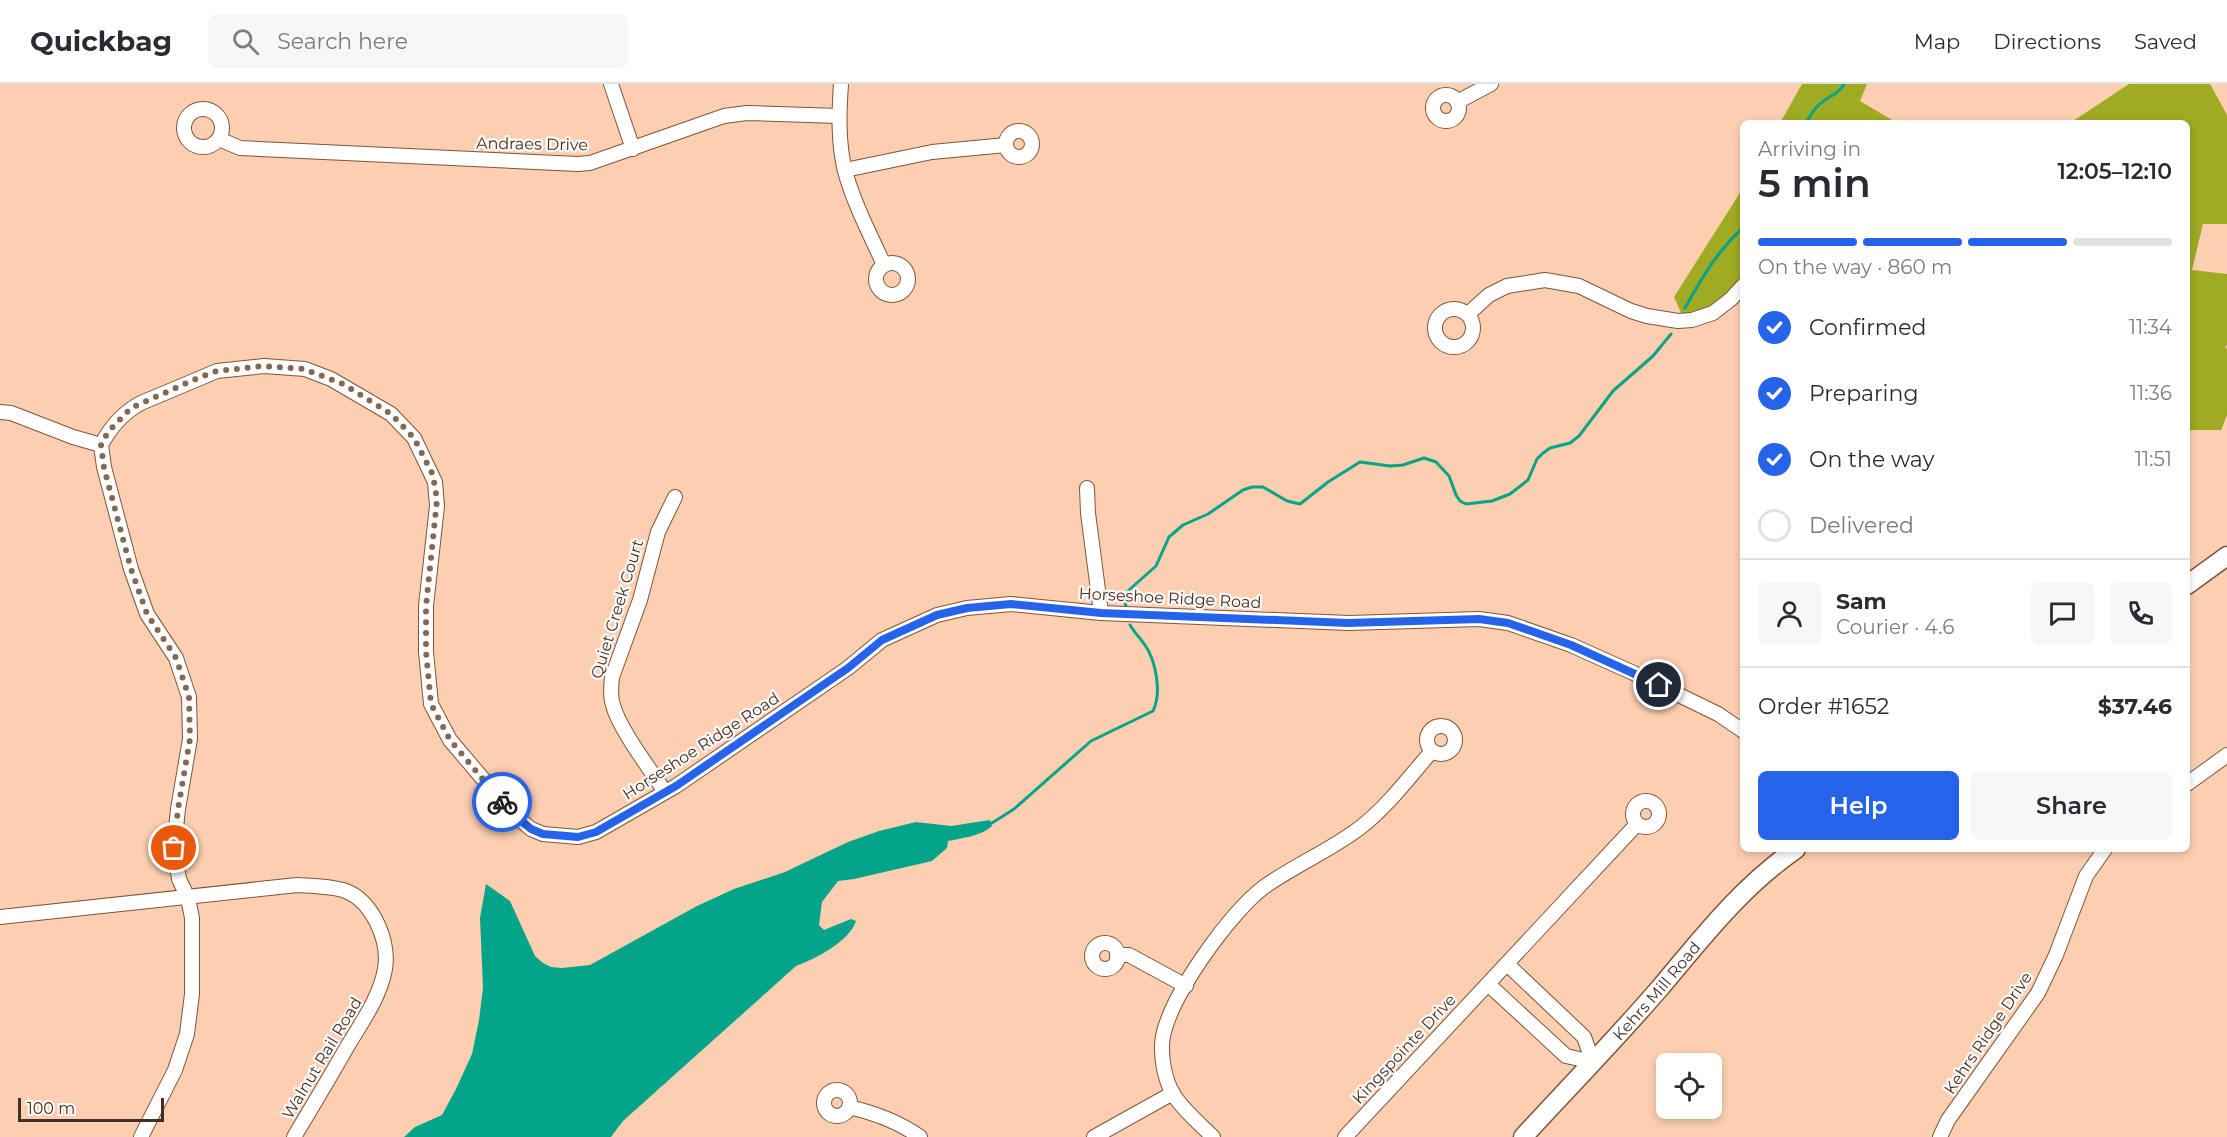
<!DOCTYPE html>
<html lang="en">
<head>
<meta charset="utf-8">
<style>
	:root { --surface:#fff; --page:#f7f7f7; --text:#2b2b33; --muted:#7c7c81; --line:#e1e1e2; --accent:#2563eb }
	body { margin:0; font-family:Montserrat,sans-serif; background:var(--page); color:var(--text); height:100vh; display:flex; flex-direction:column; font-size:22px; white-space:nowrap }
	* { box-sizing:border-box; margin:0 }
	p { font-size:20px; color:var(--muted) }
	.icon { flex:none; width:33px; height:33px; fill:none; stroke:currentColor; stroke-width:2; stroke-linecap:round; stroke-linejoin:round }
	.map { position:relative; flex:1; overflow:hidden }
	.drawer { position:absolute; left:1740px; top:36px; width:450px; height:732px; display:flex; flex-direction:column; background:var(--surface); border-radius:9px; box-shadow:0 3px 9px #0003 }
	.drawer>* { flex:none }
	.controls { position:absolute; left:1656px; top:969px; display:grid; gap:12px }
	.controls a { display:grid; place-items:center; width:66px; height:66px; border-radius:9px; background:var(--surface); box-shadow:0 3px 9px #0003; font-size:30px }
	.scale { position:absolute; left:18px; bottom:15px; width:146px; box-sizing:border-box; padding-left:6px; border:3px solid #423024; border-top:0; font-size:16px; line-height:21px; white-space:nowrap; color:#423024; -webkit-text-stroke:4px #fef9f6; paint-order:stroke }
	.pin { position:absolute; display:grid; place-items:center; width:51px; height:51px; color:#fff; margin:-26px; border:3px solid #fff; border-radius:50%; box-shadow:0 2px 6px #0007 }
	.courier { position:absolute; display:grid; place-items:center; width:60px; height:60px; margin:-30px; border:4px solid #2563eb; border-radius:50%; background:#fff; color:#222; box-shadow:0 2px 8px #0007 }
	.headline em { font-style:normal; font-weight:600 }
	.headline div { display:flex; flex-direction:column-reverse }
	.headline { display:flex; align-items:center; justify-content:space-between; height:102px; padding:0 18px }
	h1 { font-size:39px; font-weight:600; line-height:45px }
	.bar { display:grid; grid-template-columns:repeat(4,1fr); gap:9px 6px; align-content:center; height:72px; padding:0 18px }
	.bar i { height:8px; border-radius:4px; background:var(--line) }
	.bar .selected { background:var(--accent) }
	.bar p { grid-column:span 4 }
	.line { display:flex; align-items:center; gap:15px; padding:0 18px; border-top:2px solid var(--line) }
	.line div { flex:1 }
	.round { display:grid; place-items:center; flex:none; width:63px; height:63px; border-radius:9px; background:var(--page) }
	ol { padding:0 18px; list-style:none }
	li { display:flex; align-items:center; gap:18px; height:66px }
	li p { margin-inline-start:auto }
	li .icon { padding:6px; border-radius:50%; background:var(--accent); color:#fff; stroke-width:4 }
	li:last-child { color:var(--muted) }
	li i { width:33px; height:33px; border:3px solid var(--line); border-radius:50% }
	.button { display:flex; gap:12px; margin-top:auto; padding:12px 18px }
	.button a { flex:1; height:69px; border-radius:9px; background:var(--accent); color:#fff; font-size:24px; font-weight:600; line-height:69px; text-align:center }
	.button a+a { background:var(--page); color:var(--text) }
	header { display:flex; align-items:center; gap:36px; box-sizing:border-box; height:84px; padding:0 30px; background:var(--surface); border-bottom:2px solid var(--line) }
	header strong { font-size:28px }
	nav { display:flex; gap:33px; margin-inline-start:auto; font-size:21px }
	.search { width:420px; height:54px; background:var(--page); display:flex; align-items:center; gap:15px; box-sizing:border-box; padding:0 21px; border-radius:9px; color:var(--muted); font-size:22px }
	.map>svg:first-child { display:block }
	.forest { fill:#9eab23 }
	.water { fill:#03a489 }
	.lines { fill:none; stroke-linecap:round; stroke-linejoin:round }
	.stream { stroke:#03a489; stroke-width:3 }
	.minor-casing { stroke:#7d553a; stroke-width:16 }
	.major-casing { stroke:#7d553a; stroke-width:21 }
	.minor { stroke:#fff; stroke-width:14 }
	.major { stroke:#fff; stroke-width:18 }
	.done { stroke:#836855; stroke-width:6; stroke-dasharray:0 10.8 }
	.route { stroke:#2563eb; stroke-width:8 }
	.labels { text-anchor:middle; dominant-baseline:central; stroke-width:4.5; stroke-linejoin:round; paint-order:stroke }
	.street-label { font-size:16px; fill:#423024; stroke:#fef9f6 }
</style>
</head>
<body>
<header>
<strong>Quickbag</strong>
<div class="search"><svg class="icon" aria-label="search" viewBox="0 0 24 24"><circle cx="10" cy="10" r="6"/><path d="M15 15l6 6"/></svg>Search here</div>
<nav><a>Map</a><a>Directions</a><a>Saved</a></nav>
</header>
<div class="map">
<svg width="2227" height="1053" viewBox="0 0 2227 1053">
	<rect width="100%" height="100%" fill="#fdcfb0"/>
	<g class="forest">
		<path d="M 1802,0 L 1867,0 L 1860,17 L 1897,39 L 1780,39 Z"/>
		<path d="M 2129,0 L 2210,0 L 2227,31 L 2227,140 L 2203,140 L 2192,186 L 2227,190 L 2227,261 L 2225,263 L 2227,265 L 2227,331 L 2221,346 L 2187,346 L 2187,39 L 2070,39 Z"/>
		<path d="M 1743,104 L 1743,193 L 1725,211 L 1707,225 L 1682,231 L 1674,213 Z"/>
	</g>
	<path class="water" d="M 990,736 L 992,742 C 981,752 963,754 948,757 L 947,764 L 932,777 L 854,795 L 838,797 L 822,818 L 819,841 L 824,846 L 851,835 L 856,837 C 849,858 815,875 796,882 L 623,1037 L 611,1053 L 404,1053 L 415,1043 L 442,1031 L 456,1005 L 472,970 L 479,936 L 483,904 L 480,834 L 486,800 L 510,817 L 535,872 L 543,879 L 551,883 L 562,884 L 590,881 L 697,822 L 734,805 L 785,788 L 848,758 L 879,747 L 916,738 L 951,742 Z"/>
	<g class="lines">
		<g class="stream">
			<path d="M 1806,39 C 1810,32 1814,24 1821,19 C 1829,12 1839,10 1844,0"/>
			<path d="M 1685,224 C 1701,195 1718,166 1743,144"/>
			<path d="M 1126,525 L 1125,515 L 1129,506 L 1156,482 L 1169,453 L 1183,441 L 1208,430 L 1243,406 L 1252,403 L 1263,403 L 1287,417 L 1300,420 L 1328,398 L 1360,378 L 1390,382 L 1403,381 L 1424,374 L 1436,378 L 1449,392 L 1456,411 L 1460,417 L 1466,420 L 1492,417 L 1510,410 L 1528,396 L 1537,375 L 1542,370 L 1550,364 L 1570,359 L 1579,352 L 1613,307 L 1653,272 L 1671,250"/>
			<path d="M 992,739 L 1014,725 L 1091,657 L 1153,627 C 1162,609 1156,577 1145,561 C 1140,554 1134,548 1130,541"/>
		</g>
		<defs>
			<g id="minor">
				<path d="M 611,0 L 633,65"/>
				<path d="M 841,0 C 839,29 838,59 845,87 C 854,120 870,150 884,181"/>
				<circle cx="1446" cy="24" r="13"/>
				<path d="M 1457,18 L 1491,0"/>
				<circle cx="203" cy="44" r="19"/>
				<circle cx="1019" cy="60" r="13"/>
				<path d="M 219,55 L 240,64 L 578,80 L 590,79 L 724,32 L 747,29 L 839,32"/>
				<path d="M 845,86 L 932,68 L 1006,61"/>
				<circle cx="892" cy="195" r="16"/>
				<circle cx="1454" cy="244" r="19"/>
				<path d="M 1468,230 L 1489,211 L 1507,202 L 1545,196 L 1579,202 L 1631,227 L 1647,232 L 1678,237 L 1692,236 L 1713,229 L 1731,215 L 1743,202"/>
				<path d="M 0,328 L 11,329 L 73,353 L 101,361 C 110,344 124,328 141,319 L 217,287 L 264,282 L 305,285 L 331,295 L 391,330 L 414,354 L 435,398 L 437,422 L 426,522 L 426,568 L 431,620 L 450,656 L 511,728 L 531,745 L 543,750 L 578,753 L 596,748 L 676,702 L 848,584 L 882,556 L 937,531 L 967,524 L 1011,520 L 1101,529 L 1349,539 L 1479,535 L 1508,539 L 1571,561 L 1638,591 L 1718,630 L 1743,647"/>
				<path d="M 101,361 L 104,383 L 131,485 L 147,530 L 176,574 L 189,613 L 190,655 L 178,725 L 174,764 L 179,795 L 188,814 L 192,834 L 192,910 L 187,950 L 175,986 L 141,1053"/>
				<path d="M 1087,404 L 1088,429 L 1101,529"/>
				<circle cx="1441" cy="656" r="14"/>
				<path d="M 2187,700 L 2227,671"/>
				<path d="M 665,708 C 651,686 619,645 613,621 C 610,612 611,602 612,593 L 640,516 L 658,448 L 675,413"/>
				<circle cx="1646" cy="730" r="13"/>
				<path d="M 0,833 L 297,801 C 313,802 328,802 343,806 C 372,815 390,857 385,885 C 380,913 362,938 347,963 C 330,993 312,1023 294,1053"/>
				<circle cx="1105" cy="872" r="13"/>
				<path d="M 1117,871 L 1129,871 L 1186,902"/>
				<path d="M 1507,880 L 1584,953 L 1593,978"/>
				<path d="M 1488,900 L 1566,972 L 1593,978"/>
				<circle cx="837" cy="1019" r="13"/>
				<path d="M 849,1023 C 875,1029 898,1037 920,1053"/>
				<path d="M 1094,1053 L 1173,1009"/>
				<path d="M 1213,1053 C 1200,1040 1183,1026 1173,1010 C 1164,994 1160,970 1163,952 C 1172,909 1230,829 1264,803 C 1295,781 1331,766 1361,743 C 1388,722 1410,692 1432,667"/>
				<path d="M 1345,1053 L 1637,740"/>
				<path d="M 1940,1053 L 1948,1036 L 2038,909 L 2056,871 L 2086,792 L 2105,765"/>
			</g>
			<g id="major">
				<path d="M 2187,501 L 2227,472"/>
				<path id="s1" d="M 1523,1053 C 1568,1004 1615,956 1659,905 C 1702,854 1741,803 1796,765"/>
			</g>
		</defs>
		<use href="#minor" class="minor-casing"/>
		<use href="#major" class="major-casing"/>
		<use href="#minor" class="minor"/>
		<use href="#major" class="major"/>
	</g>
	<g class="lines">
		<path class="done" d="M 174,764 L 178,725 L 190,655 L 189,613 L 176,574 L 147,530 L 131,485 L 104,384 L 101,361 L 108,348 L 131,324 L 200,293 L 217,287 L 264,282 L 304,285 L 343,300 L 391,330 L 414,354 L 433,391 L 437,416 L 426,522 L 426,568 L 431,620 L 450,656 L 502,718"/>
		<path class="route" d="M 502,718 L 511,728 L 531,745 L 543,750 L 578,753 L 596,748 L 676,702 L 848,584 L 882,556 L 937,531 L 967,524 L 1011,520 L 1101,529 L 1348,539 L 1479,535 L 1508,539 L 1571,561 L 1659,601"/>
	</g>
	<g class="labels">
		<g class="street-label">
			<text transform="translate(532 60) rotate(1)">Andraes Drive</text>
			<text transform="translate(1170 514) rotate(3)">Horseshoe Ridge Road</text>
			<text transform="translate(617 525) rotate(-73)">Quiet Creek Court</text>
			<text transform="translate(701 662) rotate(-33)">Horseshoe Ridge Road</text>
			<text stroke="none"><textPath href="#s1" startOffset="198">Kehrs Mill Road</textPath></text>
			<text transform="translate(1988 949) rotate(-56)">Kehrs Ridge Drive</text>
			<text transform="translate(1404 965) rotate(-47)">Kingspointe Drive</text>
			<text transform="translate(322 974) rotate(-59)">Walnut Rail Road</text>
		</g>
	</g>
</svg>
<div class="controls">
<a><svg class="icon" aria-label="locate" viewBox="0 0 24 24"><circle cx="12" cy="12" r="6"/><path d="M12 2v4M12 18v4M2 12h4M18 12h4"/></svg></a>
</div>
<div class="scale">100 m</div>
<div class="pin" style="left:174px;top:764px;background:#ea580c"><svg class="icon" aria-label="bag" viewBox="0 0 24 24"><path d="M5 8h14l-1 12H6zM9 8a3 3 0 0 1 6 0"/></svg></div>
<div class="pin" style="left:1659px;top:601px;background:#1f2937"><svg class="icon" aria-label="home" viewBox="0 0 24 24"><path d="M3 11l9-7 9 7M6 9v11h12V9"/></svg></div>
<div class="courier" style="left:502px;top:718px"><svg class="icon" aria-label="bike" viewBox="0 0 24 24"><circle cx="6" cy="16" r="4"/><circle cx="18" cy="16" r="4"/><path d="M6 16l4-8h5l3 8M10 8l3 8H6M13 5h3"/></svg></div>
<section class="drawer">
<div class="headline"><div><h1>5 min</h1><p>Arriving in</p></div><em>12:05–12:10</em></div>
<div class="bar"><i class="selected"></i><i class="selected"></i><i class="selected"></i><i></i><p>On the way · 860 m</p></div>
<ol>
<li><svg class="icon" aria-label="check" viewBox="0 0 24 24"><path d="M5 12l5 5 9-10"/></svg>Confirmed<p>11:34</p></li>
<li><svg class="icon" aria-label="check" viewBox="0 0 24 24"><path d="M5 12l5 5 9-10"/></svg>Preparing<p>11:36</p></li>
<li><svg class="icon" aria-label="check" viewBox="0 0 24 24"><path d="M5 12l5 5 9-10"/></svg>On the way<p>11:51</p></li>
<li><i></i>Delivered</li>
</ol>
<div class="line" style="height:108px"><a class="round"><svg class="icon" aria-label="person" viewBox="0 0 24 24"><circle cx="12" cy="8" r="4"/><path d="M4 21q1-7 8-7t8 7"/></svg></a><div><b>Sam</b><p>Courier · 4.6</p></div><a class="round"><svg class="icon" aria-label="chat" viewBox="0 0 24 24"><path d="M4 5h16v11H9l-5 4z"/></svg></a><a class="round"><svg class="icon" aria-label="phone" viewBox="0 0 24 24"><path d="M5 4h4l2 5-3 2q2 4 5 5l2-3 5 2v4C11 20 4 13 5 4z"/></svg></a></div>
<div class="line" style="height:78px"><div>Order #1652</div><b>$37.46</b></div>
<div class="button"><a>Help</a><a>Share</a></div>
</section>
</div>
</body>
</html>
